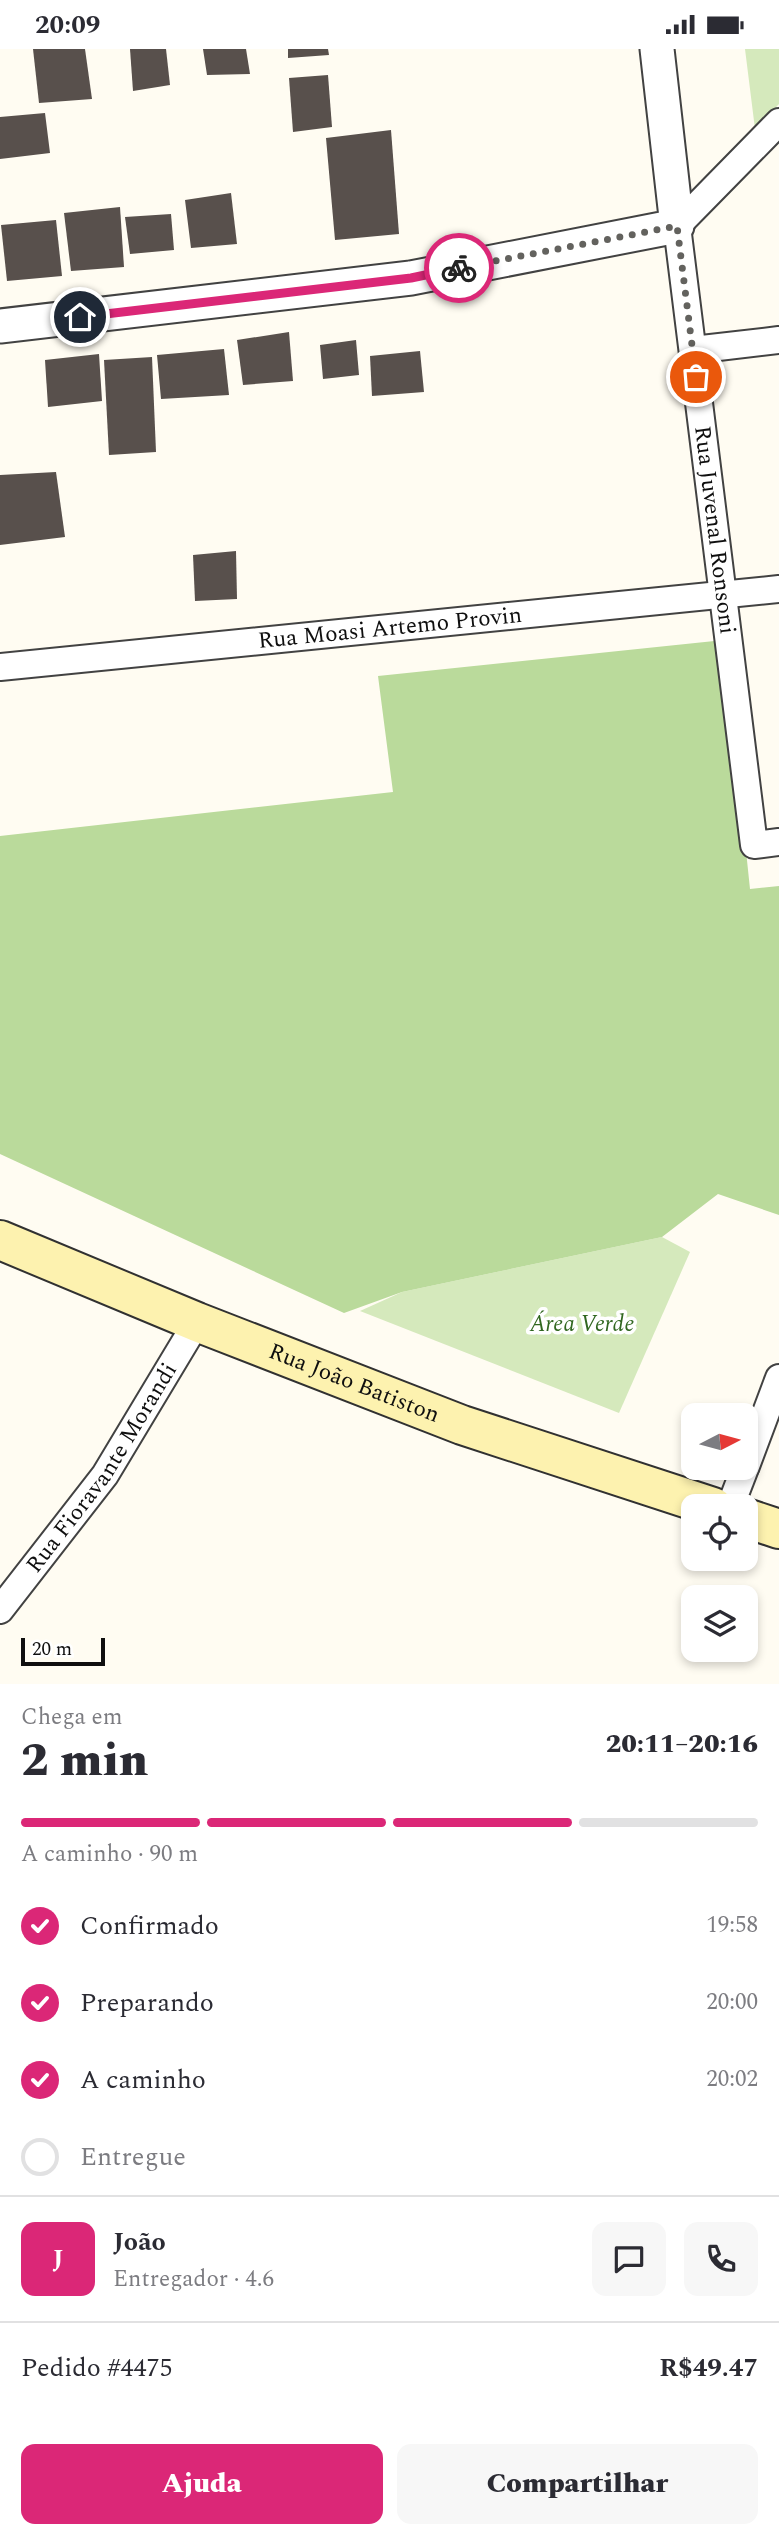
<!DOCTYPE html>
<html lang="pt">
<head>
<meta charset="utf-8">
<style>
	:root { --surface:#fff; --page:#f7f7f7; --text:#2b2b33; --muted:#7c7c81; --line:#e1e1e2; --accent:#db2777 }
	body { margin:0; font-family:Spectral,serif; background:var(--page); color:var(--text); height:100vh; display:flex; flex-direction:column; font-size:26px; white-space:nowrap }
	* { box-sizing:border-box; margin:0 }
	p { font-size:23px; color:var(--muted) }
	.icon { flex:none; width:38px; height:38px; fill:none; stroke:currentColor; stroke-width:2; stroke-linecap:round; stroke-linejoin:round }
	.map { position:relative; height:1635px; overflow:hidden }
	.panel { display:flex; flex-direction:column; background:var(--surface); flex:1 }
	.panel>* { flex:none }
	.needle { width:46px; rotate:84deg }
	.controls { position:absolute; left:681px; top:1354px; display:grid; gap:14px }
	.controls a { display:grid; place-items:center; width:77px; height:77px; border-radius:14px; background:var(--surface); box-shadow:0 4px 10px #0003; font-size:35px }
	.scale { position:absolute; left:21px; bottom:18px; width:84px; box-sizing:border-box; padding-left:7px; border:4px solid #0f0f0f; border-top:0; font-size:19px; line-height:24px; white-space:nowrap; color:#0f0f0f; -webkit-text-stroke:5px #fff; paint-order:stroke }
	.pin { position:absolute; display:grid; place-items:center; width:60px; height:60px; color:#fff; margin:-30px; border:4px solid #fff; border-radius:50%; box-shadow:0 2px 7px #0007 }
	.courier { position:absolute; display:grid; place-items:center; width:70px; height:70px; margin:-35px; border:5px solid #db2777; border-radius:50%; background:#fff; color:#222; box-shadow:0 2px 9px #0007 }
	.summary em { font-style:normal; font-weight:800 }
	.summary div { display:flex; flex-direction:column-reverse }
	.summary { display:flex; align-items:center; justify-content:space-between; height:119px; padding:0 21px }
	h1 { font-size:46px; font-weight:800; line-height:52px }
	.bar { display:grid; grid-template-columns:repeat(4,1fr); gap:10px 7px; align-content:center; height:84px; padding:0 21px }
	.bar i { height:9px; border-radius:5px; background:var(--line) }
	.bar .active { background:var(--accent) }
	.bar p { grid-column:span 4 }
	.line { display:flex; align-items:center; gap:18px; padding:0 21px; border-top:2px solid var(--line) }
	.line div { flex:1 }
	.round { display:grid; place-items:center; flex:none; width:74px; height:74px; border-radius:14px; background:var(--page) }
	ol { padding:0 21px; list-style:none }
	li { display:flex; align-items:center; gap:21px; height:77px }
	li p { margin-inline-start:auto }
	li .icon { padding:7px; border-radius:50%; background:var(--accent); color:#fff; stroke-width:4 }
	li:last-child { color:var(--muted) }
	li i { width:38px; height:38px; border:4px solid var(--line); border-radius:50% }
	.primary-button { display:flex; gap:14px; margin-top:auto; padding:14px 21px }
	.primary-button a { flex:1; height:80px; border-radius:14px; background:var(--accent); color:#fff; font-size:28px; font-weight:800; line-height:80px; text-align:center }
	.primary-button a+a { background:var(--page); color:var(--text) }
	.status { display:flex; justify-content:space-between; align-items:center; height:49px; padding:0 35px; background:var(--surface); direction:ltr }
	.status svg { height:19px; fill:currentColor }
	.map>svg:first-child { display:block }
	.green { fill:#d5e9bc }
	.forest { fill:#bada9b }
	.building { fill:#58504c }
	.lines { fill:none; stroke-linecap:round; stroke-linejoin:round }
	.minor-casing { stroke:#424242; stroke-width:30 }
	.tertiary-casing { stroke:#424242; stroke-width:37 }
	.secondary-casing { stroke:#313131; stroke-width:42 }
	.minor { stroke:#fff; stroke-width:26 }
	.tertiary { stroke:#fff; stroke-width:33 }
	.secondary { stroke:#fdf2af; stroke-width:38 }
	.done { stroke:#63625e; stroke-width:7; stroke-dasharray:0 12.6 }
	.route { stroke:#db2777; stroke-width:9 }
	.labels { text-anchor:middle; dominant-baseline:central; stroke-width:7; stroke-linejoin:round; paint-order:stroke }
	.street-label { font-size:23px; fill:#0f0f0f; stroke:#fff }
	.park-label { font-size:23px; font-style:italic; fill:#316720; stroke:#fff }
</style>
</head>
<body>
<div class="status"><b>20:09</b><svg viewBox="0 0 49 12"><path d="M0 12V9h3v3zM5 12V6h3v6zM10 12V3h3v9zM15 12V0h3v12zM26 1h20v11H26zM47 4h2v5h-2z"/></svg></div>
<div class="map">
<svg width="779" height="1635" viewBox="0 0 779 1635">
	<rect width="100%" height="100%" fill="#fffcf2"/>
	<g class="green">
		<path d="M 745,0 L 779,0 L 779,55 L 755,80 Z"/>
		<path d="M 662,1188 L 690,1203 L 619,1364 L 360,1262 L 402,1243 Z"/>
	</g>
	<path class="forest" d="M 724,591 L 750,840 L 779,837 L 779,1166 L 718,1145 L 662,1188 L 402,1243 L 344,1264 L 0,1105 L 0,787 L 393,743 L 378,627 Z"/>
	<g class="building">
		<path d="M 33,0 L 85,0 L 92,50 L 39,54 Z"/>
		<path d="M 130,0 L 166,0 L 170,36 L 133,42 Z"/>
		<path d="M 203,0 L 246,0 L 250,25 L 207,26 Z"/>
		<path d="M 288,0 L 328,0 L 329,6 L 288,9 Z"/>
		<path d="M 328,26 L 332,78 L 293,83 L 289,29 Z"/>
		<path d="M 45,64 L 50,104 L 0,110 L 0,68 Z"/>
		<path d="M 391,81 L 399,185 L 335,191 L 326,89 Z"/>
		<path d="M 231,144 L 237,195 L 191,199 L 185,151 Z"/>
		<path d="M 120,158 L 124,218 L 71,222 L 64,164 Z"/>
		<path d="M 171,165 L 174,201 L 130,205 L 125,168 Z"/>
		<path d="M 56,171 L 62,227 L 7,232 L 1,176 Z"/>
		<path d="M 289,283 L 293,332 L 243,336 L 237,291 Z"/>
		<path d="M 356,291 L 359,326 L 323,330 L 320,296 Z"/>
		<path d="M 224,300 L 229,346 L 161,350 L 157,306 Z"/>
		<path d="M 420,302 L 424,343 L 372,347 L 370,307 Z"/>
		<path d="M 99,305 L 102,352 L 48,358 L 45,311 Z"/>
		<path d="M 152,308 L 156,403 L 109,406 L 104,311 Z"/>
		<path d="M 56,423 L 65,488 L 0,496 L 0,426 Z"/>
		<path d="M 236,502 L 237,550 L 195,552 L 193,506 Z"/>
	</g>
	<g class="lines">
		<defs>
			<g id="minor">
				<path id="s1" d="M 779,73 L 677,177 L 754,796 L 779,793"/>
				<path d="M 693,301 L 779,291"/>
				<path id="s2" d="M 0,618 L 779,540"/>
				<path d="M 746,1417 L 779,1329"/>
				<path d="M 730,1458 L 745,1419"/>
				<path id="s3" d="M 0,1561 L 105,1426 L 197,1273"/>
			</g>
			<path id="tertiary" d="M 0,277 L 411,229 L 677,177 L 657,0"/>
			<g id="secondary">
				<path id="s4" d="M 0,1191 L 197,1273 L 462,1376 L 713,1458"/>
				<path d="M 746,1469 L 779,1480"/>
			</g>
		</defs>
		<use href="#minor" class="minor-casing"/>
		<use href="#tertiary" class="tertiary-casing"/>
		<use href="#secondary" class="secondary-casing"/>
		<use href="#minor" class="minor"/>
		<use href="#tertiary" class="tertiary"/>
		<use href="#secondary" class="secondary"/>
	</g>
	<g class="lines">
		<path class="done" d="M 459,219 L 677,177 L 696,328"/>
		<path class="route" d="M 80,268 L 411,229 L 459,219"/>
	</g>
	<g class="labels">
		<g class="street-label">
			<text stroke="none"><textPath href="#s1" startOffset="452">Rua Juvenal Ronsoni</textPath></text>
			<text stroke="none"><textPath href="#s2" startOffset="392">Rua Moasi Artemo Provin</textPath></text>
			<text stroke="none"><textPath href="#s4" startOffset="382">Rua João Batiston</textPath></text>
			<text stroke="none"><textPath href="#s3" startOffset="175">Rua Fioravante Morandi</textPath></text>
		</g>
		<g class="park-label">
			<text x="582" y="1275">Área Verde</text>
		</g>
	</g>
</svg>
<div class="controls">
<a><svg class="needle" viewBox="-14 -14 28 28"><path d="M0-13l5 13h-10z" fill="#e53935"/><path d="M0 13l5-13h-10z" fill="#7c7c81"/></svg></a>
<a><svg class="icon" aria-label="locate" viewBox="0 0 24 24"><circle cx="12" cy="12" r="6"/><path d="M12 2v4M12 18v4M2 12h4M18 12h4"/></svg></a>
<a><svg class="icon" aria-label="layers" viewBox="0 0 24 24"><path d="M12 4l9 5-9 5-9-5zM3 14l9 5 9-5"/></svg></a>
</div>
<div class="scale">20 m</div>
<div class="pin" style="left:696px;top:328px;background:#ea580c"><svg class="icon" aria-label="bag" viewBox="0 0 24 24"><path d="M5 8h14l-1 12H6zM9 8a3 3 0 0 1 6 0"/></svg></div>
<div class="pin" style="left:80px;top:268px;background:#1f2937"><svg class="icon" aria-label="home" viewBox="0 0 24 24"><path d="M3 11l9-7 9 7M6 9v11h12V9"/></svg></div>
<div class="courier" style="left:459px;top:219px"><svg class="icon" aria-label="bike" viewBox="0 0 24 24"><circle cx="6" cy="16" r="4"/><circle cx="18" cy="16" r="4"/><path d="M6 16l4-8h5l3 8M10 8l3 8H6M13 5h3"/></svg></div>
</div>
<section class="panel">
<div class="summary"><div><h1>2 min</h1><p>Chega em</p></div><em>20:11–20:16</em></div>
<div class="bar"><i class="active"></i><i class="active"></i><i class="active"></i><i></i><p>A caminho · 90 m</p></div>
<ol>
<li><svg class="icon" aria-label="check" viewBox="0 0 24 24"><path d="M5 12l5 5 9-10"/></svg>Confirmado<p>19:58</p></li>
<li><svg class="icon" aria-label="check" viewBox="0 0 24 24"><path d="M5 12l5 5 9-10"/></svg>Preparando<p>20:00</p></li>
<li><svg class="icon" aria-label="check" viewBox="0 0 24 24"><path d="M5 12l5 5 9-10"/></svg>A caminho<p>20:02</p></li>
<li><i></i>Entregue</li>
</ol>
<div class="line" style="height:126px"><b class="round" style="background:var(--accent);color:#fff">J</b><div><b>João</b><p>Entregador · 4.6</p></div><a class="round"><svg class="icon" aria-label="chat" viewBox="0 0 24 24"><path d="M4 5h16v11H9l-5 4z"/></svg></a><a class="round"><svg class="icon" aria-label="phone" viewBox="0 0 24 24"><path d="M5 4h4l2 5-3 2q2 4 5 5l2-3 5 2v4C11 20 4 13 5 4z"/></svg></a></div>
<div class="line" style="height:91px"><div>Pedido #4475</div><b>R$49.47</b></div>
<div class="primary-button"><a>Ajuda</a><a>Compartilhar</a></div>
</section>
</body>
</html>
